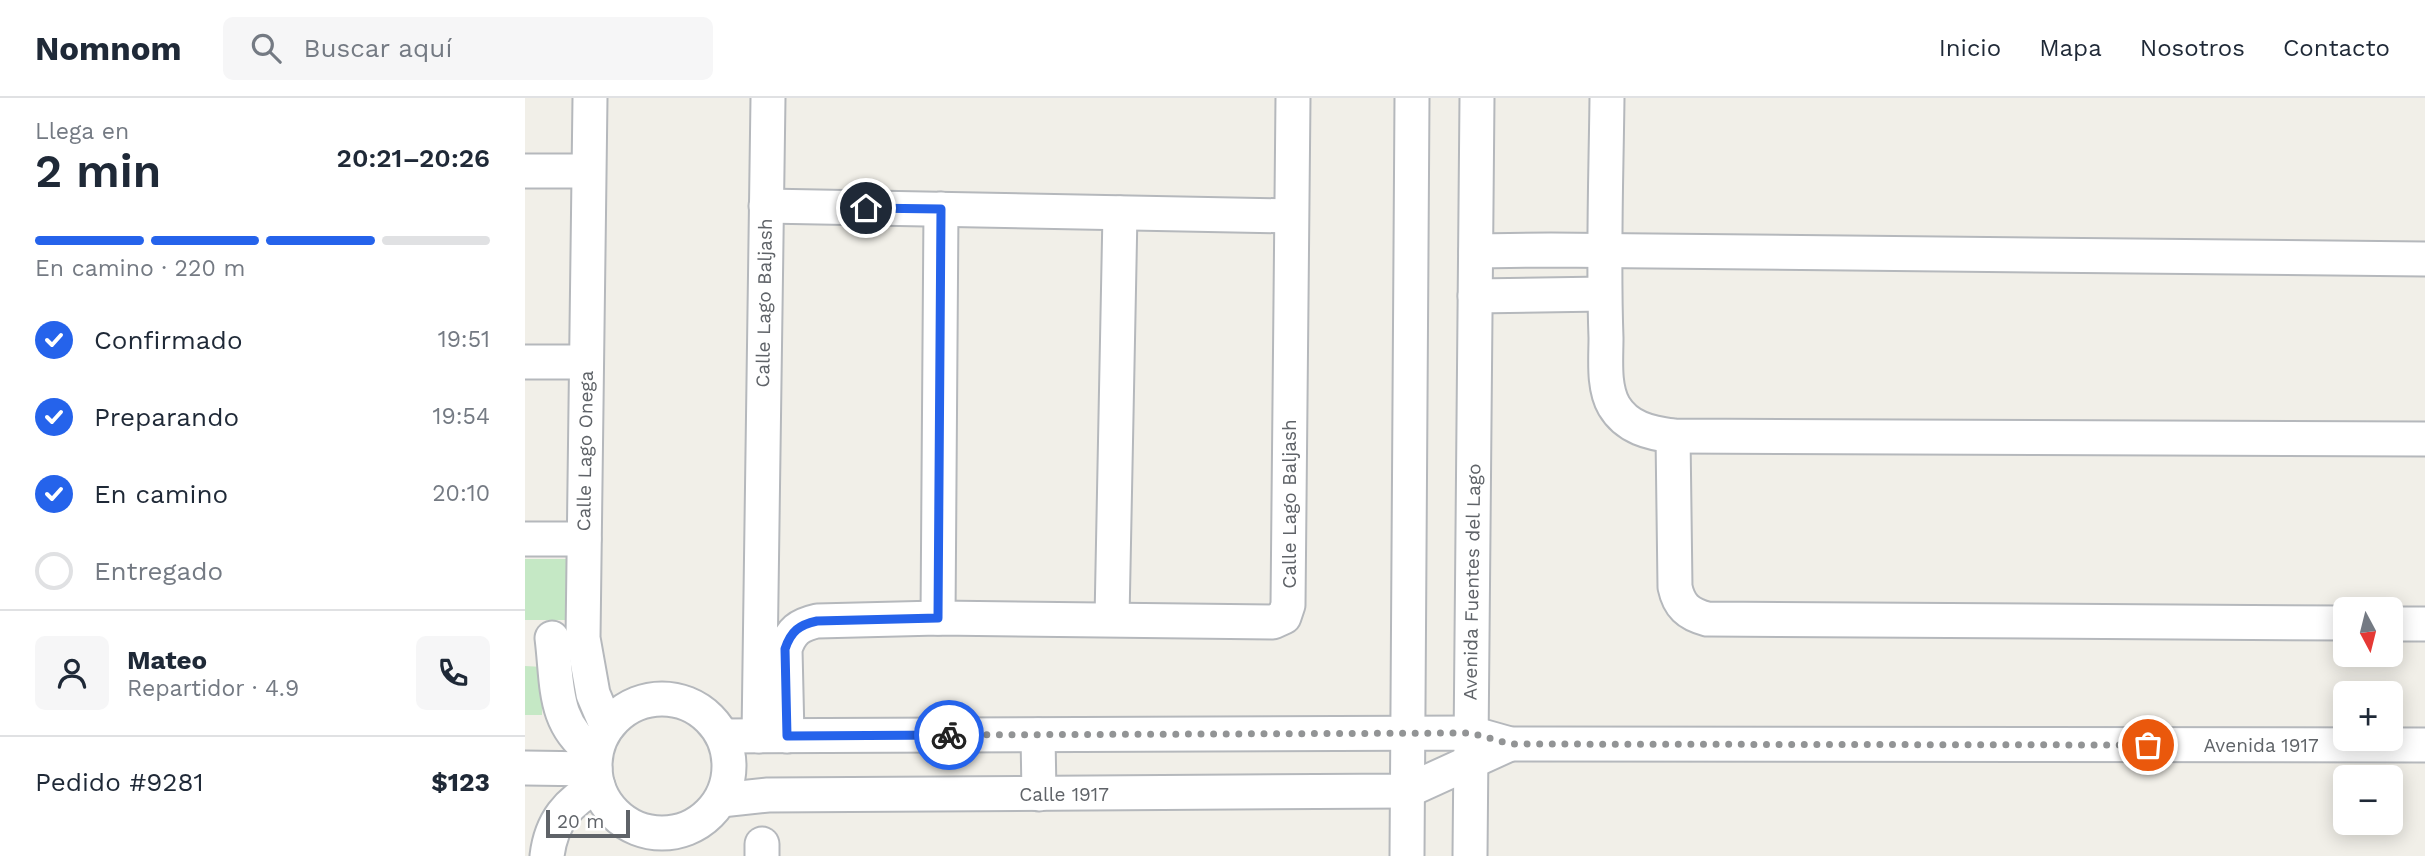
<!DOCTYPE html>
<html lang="es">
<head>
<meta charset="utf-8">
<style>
	:root { --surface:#fff; --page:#f6f6f7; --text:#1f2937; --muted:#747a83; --line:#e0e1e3; --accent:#2563eb }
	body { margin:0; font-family:"Work Sans",sans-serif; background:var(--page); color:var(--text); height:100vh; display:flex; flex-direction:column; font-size:26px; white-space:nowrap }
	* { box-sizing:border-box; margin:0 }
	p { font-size:23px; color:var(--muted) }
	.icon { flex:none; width:38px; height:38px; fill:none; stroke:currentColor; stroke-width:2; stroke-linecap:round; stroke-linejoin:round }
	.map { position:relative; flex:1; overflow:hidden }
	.drawer { display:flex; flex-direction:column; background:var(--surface); width:525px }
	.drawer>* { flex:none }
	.needle { width:46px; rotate:173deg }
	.fabs { position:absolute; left:1808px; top:499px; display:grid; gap:14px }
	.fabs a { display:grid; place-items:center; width:70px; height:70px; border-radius:10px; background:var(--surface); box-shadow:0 4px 18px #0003; font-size:35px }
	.scale { position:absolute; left:21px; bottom:18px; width:84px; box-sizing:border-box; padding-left:7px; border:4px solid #5f6368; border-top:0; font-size:19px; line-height:24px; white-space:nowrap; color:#5f6368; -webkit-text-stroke:5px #fff; paint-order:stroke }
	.pin { position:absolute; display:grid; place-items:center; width:60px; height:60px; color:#fff; margin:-30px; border:4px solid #fff; border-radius:50%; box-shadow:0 2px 7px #0007 }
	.courier { position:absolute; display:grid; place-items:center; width:70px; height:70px; margin:-35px; border:5px solid #2563eb; border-radius:50%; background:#fff; color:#222; box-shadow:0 2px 9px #0007 }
	.head em { font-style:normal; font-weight:600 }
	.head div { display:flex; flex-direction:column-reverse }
	.head { display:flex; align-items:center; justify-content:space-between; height:119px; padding:0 35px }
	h1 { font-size:46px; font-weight:600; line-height:52px }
	.bar { display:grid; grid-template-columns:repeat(4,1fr); gap:10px 7px; align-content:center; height:84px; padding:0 35px }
	.bar i { height:9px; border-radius:5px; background:var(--line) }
	.bar .active { background:var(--accent) }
	.bar p { grid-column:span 4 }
	.line { display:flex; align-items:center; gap:18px; padding:0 35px; border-top:2px solid var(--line) }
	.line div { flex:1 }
	.round { display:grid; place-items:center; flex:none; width:74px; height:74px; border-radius:10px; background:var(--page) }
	ol { padding:0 35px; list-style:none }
	li { display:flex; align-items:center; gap:21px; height:77px }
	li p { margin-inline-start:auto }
	li .icon { padding:7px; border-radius:50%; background:var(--accent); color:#fff; stroke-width:4 }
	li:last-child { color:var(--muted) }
	li i { width:38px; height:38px; border:4px solid var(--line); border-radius:50% }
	header { display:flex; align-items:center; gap:42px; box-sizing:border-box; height:98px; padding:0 35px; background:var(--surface); border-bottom:2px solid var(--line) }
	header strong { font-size:33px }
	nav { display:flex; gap:38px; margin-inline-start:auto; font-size:24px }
	.search { width:490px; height:63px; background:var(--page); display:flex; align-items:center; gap:18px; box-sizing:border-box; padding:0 24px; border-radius:10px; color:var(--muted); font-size:26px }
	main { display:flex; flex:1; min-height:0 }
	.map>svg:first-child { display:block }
	.green { fill:#c5e8c5 }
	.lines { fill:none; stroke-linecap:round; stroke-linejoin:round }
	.street-casing { stroke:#b5b8bc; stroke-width:37 }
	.street { stroke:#fff; stroke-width:33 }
	.done { stroke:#929495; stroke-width:7; stroke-dasharray:0 12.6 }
	.route { stroke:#2563eb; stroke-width:9 }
	.labels { text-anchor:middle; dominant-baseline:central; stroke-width:6; stroke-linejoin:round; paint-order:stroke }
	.street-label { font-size:19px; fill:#5f6368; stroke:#fff }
</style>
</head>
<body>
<header>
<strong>Nomnom</strong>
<div class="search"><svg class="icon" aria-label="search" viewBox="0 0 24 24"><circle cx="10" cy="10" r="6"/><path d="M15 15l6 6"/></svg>Buscar aquí</div>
<nav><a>Inicio</a><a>Mapa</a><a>Nosotros</a><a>Contacto</a></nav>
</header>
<main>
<section class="drawer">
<div class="head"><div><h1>2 min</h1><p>Llega en</p></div><em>20:21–20:26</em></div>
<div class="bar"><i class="active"></i><i class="active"></i><i class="active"></i><i></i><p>En camino · 220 m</p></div>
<ol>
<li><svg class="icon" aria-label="check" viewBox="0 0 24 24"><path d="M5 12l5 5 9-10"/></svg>Confirmado<p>19:51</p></li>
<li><svg class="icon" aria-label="check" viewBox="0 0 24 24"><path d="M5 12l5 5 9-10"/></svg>Preparando<p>19:54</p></li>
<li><svg class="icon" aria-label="check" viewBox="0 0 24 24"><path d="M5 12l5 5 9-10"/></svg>En camino<p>20:10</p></li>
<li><i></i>Entregado</li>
</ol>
<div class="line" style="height:126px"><a class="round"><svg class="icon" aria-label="person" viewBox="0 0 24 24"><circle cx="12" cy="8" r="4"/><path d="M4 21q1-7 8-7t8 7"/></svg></a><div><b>Mateo</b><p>Repartidor · 4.9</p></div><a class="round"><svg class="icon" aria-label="phone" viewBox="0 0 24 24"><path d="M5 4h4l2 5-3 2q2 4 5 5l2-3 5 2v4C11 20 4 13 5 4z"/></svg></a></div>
<div class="line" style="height:91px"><div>Pedido #9281</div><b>$123</b></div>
</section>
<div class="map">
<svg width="1900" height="758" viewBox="0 0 1900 758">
	<rect width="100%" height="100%" fill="#f1efe8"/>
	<g class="green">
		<rect x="0" y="461" width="41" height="61"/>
		<path d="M 0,568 L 18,569 L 17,617 L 0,617 Z"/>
	</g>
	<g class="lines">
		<defs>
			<g id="street">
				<path d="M 65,0 L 58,540 L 68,596 L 82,629"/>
				<path d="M 1082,0 C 1081,80 1078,160 1081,240 C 1081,261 1078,289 1089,308 C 1102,330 1125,335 1148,338 L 1900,341"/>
				<path d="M 0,73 L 63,73"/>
				<path d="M 241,108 L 766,118"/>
				<path d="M 951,153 L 1026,152 L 1900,161"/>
				<path d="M 950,198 L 1079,196"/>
				<path d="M 0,264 L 61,264"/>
				<path d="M 1148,338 L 1150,489 C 1154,508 1163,516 1182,521 L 1820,525"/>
				<path d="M 0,441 L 59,441"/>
				<path d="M 413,520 L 416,111"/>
				<path d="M 587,521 L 595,115"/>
				<path d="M 1866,526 L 1900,526"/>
				<path d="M 27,540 C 33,588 27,626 70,656"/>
				<circle cx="137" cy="668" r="67"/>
				<path d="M 513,637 L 514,696"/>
				<path d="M 199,638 L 946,635 L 985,646 L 1900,647"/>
				<path d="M 234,638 L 243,0"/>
				<path d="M 262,638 L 260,551 C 266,533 274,527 292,523 L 413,520 L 748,524 L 759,519 L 763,507 L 768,0"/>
				<path d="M 0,670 L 70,671"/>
				<path d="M 196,702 L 243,697 L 882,693 L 985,646"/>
				<path d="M 22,758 C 26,724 43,703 73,688"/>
				<path d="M 237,758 L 237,746"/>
				<path d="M 882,758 L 887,0"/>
				<path d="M 945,758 L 952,0"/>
			</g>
		</defs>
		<use href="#street" class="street-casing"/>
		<use href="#street" class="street"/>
	</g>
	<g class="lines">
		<path class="done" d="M 424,637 L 946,635 L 985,646 L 1623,647"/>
		<path class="route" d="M 341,110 L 416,111 L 413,520 L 292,523 C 274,527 266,533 260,551 L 262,638 L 424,637"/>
	</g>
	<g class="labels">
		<g class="street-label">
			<text transform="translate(239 205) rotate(-89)">Calle Lago Baljash</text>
			<text transform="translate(60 353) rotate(-89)">Calle Lago Onega</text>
			<text transform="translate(764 406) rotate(-90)">Calle Lago Baljash</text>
			<text transform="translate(947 484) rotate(-89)">Avenida Fuentes del Lago</text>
			<text x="1736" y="647">Avenida 1917</text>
			<text x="539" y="696">Calle 1917</text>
		</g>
	</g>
</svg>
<div class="fabs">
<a><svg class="needle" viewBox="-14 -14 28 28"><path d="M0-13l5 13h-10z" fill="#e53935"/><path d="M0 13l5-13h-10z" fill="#747a83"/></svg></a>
<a>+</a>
<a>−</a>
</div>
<div class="scale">20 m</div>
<div class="pin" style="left:1623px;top:647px;background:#ea580c"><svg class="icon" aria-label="bag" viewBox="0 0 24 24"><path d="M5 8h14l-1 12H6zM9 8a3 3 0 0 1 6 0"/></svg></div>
<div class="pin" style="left:341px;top:110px;background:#1f2937"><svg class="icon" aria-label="home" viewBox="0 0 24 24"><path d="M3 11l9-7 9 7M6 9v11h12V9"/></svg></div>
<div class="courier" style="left:424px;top:637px"><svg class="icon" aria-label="bike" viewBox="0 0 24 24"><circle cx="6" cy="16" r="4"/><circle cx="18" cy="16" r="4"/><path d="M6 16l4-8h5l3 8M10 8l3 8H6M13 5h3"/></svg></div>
</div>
</main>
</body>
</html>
